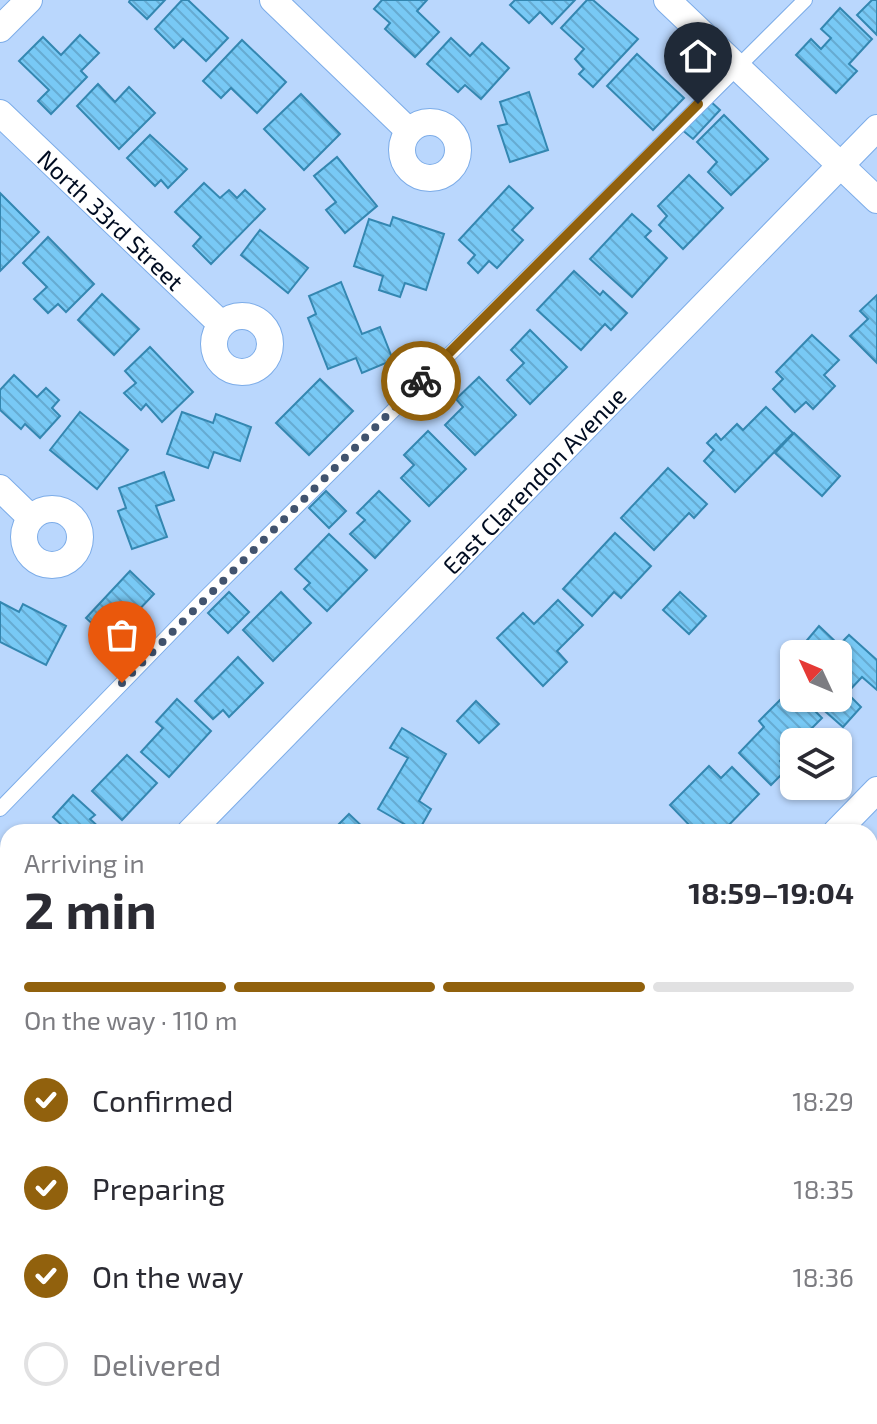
<!DOCTYPE html>
<html lang="en">
<head>
<meta charset="utf-8">
<style>
	:root { --surface:#fff; --page:#f7f7f7; --text:#2b2b33; --muted:#7c7c81; --line:#e1e1e2; --accent:#91610d }
	body { margin:0; font-family:"Exo 2",sans-serif; background:var(--page); color:var(--text); height:100vh; display:flex; flex-direction:column; font-size:30px; white-space:nowrap }
	* { box-sizing:border-box; margin:0 }
	p { font-size:26px; color:var(--muted) }
	.icon { flex:none; width:44px; height:44px; fill:none; stroke:currentColor; stroke-width:2; stroke-linecap:round; stroke-linejoin:round }
	.map { position:relative; flex:1; overflow:hidden }
	.side { position:absolute; left:0px; top:824px; width:878px; height:600px; display:flex; flex-direction:column; background:var(--surface); border-radius:24px 24px 0 0; box-shadow:0 2px 6px #0004 }
	.side>* { flex:none }
	.needle { width:52px; rotate:314deg }
	.controls { position:absolute; left:780px; top:640px; display:grid; gap:16px }
	.controls a { display:grid; place-items:center; width:72px; height:72px; border-radius:12px; background:var(--surface); box-shadow:0 2px 6px #0004; font-size:40px }
	.pin { position:absolute; display:grid; place-items:center; width:68px; height:68px; color:#fff; margin:-82px -34px; border-radius:50% 50% 50% 0; rotate:-45deg; box-shadow:0 0 8px #0007 }
	.pin .icon { rotate:45deg }
	.courier { position:absolute; display:grid; place-items:center; width:80px; height:80px; margin:-40px; border:6px solid #91610d; border-radius:50%; background:#fff; color:#222; box-shadow:0 2px 10px #0007 }
	.summary em { font-style:normal; font-weight:700 }
	.summary div { display:flex; flex-direction:column-reverse }
	.summary { display:flex; align-items:center; justify-content:space-between; height:136px; padding:0 24px }
	h1 { font-size:52px; font-weight:700; line-height:60px }
	.bar { display:grid; grid-template-columns:repeat(4,1fr); gap:12px 8px; align-content:center; height:96px; padding:0 24px }
	.bar i { height:10px; border-radius:6px; background:var(--line) }
	.bar .selected { background:var(--accent) }
	.bar p { grid-column:span 4 }
	ol { padding:0 24px; list-style:none }
	li { display:flex; align-items:center; gap:24px; height:88px }
	li p { margin-inline-start:auto }
	li .icon { padding:8px; border-radius:50%; background:var(--accent); color:#fff; stroke-width:4 }
	li:last-child { color:var(--muted) }
	li i { width:44px; height:44px; border:4px solid var(--line); border-radius:50% }
	.map>svg:first-child { display:block }
	.building { fill:url(#building-back-hatch); stroke:#3487b1; stroke-width:2 }
	.lines { fill:none; stroke-linecap:round; stroke-linejoin:round }
	.lane-casing { stroke:#7cace8; stroke-width:16 }
	.street-casing { stroke:#7cace8; stroke-width:28 }
	.secondary-casing { stroke:#7cace8; stroke-width:40 }
	.lane { stroke:#fff; stroke-width:14 }
	.street { stroke:#fff; stroke-width:26 }
	.secondary { stroke:#fff; stroke-width:38 }
	.done { stroke:#41536e; stroke-width:8; stroke-dasharray:0 14.4 }
	.route { stroke:#91610d; stroke-width:10 }
	.labels { text-anchor:middle; dominant-baseline:central; stroke-width:6; stroke-linejoin:round; paint-order:stroke }
	.street-label { font-size:24px; fill:#000c21; stroke:#d0e4fd }
</style>
</head>
<body>
<div class="map">
<svg width="877" height="1424" viewBox="0 0 877 1424">
	<defs>
		<pattern id="building-back-hatch" width="6" height="6" patternUnits="userSpaceOnUse" patternTransform="scale(2)"><rect width="6" height="6" fill="#78c9f5"/><path d="M-1 5l2 2M0 0l6 6M5-1l2 2" fill="none" stroke="#66abd2"/></pattern>
	</defs>
	<rect width="100%" height="100%" fill="#bad7fd"/>
	<g class="building">
		<path d="M 130,0 L 165,0 L 147,19 L 129,2 Z"/>
		<path d="M 182,0 L 188,0 L 228,38 L 206,61 L 183,39 L 174,48 L 155,29 Z"/>
		<path d="M 382,0 L 427,0 L 417,11 L 439,32 L 415,57 L 385,29 L 390,23 L 374,9 Z"/>
		<path d="M 515,0 L 575,0 L 552,24 L 540,12 L 529,23 L 510,5 Z"/>
		<path d="M 587,0 L 593,0 L 638,39 L 593,87 L 579,74 L 584,69 L 575,59 L 584,49 L 561,28 Z"/>
		<path d="M 872,0 L 877,0 L 877,35 L 857,15 Z"/>
		<path d="M 840,8 L 872,39 L 849,64 L 857,71 L 836,93 L 796,55 L 811,39 L 821,49 L 831,38 L 821,29 Z"/>
		<path d="M 80,35 L 99,53 L 81,71 L 87,77 L 51,114 L 38,101 L 49,90 L 19,61 L 43,37 L 61,55 Z"/>
		<path d="M 451,38 L 470,56 L 482,43 L 509,68 L 481,99 L 465,85 L 458,92 L 427,64 Z"/>
		<path d="M 242,40 L 286,82 L 257,113 L 231,88 L 221,98 L 203,81 Z"/>
		<path d="M 637,54 L 684,98 L 653,130 L 607,86 Z"/>
		<path d="M 98,84 L 115,102 L 129,87 L 155,113 L 119,149 L 77,106 Z"/>
		<path d="M 529,92 L 548,150 L 510,162 L 498,126 L 507,124 L 500,102 Z"/>
		<path d="M 301,94 L 340,134 L 304,170 L 264,129 Z"/>
		<path d="M 709,100 L 720,110 L 693,139 L 681,129 Z"/>
		<path d="M 724,115 L 768,159 L 731,195 L 708,172 L 717,162 L 697,142 Z"/>
		<path d="M 150,135 L 187,169 L 168,188 L 161,180 L 155,186 L 127,158 Z"/>
		<path d="M 337,157 L 377,206 L 345,233 L 326,210 L 336,202 L 314,176 Z"/>
		<path d="M 689,175 L 723,208 L 683,249 L 659,225 L 667,216 L 658,206 Z"/>
		<path d="M 204,183 L 220,198 L 229,190 L 237,198 L 245,190 L 265,209 L 211,264 L 193,246 L 201,237 L 175,212 Z"/>
		<path d="M 509,186 L 533,208 L 512,230 L 523,240 L 497,268 L 489,261 L 478,273 L 468,263 L 475,255 L 459,240 Z"/>
		<path d="M 0,193 L 39,232 L 0,271 Z"/>
		<path d="M 632,214 L 651,231 L 645,237 L 667,258 L 632,297 L 590,259 Z"/>
		<path d="M 393,217 L 444,234 L 426,290 L 405,283 L 400,297 L 379,290 L 383,276 L 354,266 L 369,219 L 390,226 Z"/>
		<path d="M 260,230 L 308,268 L 288,293 L 241,255 Z"/>
		<path d="M 48,237 L 94,284 L 66,312 L 58,304 L 48,313 L 34,299 L 47,287 L 23,263 Z"/>
		<path d="M 574,271 L 600,295 L 603,291 L 627,313 L 611,330 L 605,324 L 581,350 L 537,310 Z"/>
		<path d="M 341,282 L 362,334 L 380,327 L 393,360 L 362,373 L 356,358 L 328,369 L 308,318 L 316,314 L 309,296 Z"/>
		<path d="M 102,294 L 139,329 L 114,355 L 78,320 Z"/>
		<path d="M 877,295 L 877,363 L 850,336 L 868,319 L 860,311 Z"/>
		<path d="M 530,330 L 567,367 L 530,404 L 507,380 L 524,363 L 511,350 Z"/>
		<path d="M 812,335 L 839,360 L 824,375 L 835,386 L 813,409 L 806,402 L 795,412 L 773,389 L 783,379 L 776,372 Z"/>
		<path d="M 150,347 L 193,392 L 162,422 L 146,404 L 141,410 L 124,393 L 136,383 L 125,371 Z"/>
		<path d="M 14,375 L 37,397 L 46,388 L 59,400 L 52,408 L 60,416 L 40,438 L 25,424 L 21,429 L 0,410 L 0,390 Z"/>
		<path d="M 479,377 L 516,415 L 475,455 L 445,425 L 463,407 L 456,399 Z"/>
		<path d="M 320,379 L 353,411 L 309,455 L 276,423 Z"/>
		<path d="M 766,407 L 793,433 L 735,492 L 704,461 L 714,450 L 707,443 L 716,434 L 721,440 L 737,424 L 743,430 Z"/>
		<path d="M 80,412 L 128,450 L 97,489 L 50,450 Z"/>
		<path d="M 182,412 L 213,423 L 216,414 L 251,427 L 240,461 L 214,452 L 208,468 L 167,454 Z"/>
		<path d="M 428,431 L 466,469 L 429,506 L 401,478 L 414,465 L 404,455 Z"/>
		<path d="M 794,433 L 840,476 L 822,496 L 775,453 Z"/>
		<path d="M 668,468 L 707,504 L 694,518 L 689,513 L 654,550 L 621,518 Z"/>
		<path d="M 164,472 L 174,500 L 156,506 L 167,537 L 132,549 L 118,511 L 126,508 L 119,488 Z"/>
		<path d="M 326,491 L 346,511 L 329,528 L 309,508 Z"/>
		<path d="M 379,491 L 410,521 L 375,558 L 350,534 L 365,520 L 357,513 Z"/>
		<path d="M 615,533 L 651,566 L 621,598 L 614,592 L 592,616 L 563,589 Z"/>
		<path d="M 329,534 L 367,570 L 327,611 L 304,589 L 310,583 L 295,569 Z"/>
		<path d="M 130,571 L 154,594 L 132,617 L 141,626 L 120,649 L 86,618 Z"/>
		<path d="M 229,592 L 249,612 L 228,633 L 208,613 Z"/>
		<path d="M 281,592 L 311,623 L 273,661 L 243,630 Z"/>
		<path d="M 680,592 L 706,616 L 689,634 L 663,610 Z"/>
		<path d="M 558,600 L 583,625 L 557,651 L 567,662 L 543,686 L 497,638 L 523,613 L 534,624 Z"/>
		<path d="M 0,602 L 19,612 L 23,604 L 66,626 L 46,665 L 0,642 Z"/>
		<path d="M 819,626 L 839,645 L 849,635 L 877,660 L 877,690 L 862,677 L 847,693 L 861,707 L 843,727 L 810,698 L 838,698 L 838,654 L 813,654 L 803,645 Z"/>
		<path d="M 238,657 L 263,683 L 229,717 L 223,710 L 213,719 L 195,701 Z"/>
		<path d="M 792,688 L 794,698 L 802,698 L 822,718 L 798,742 L 794,742 L 794,746 L 780,761 L 787,769 L 771,785 L 739,753 L 764,727 L 759,721 Z"/>
		<path d="M 177,699 L 211,731 L 169,777 L 141,752 L 163,728 L 156,722 Z"/>
		<path d="M 476,701 L 499,724 L 479,743 L 457,721 Z"/>
		<path d="M 402,728 L 446,754 L 419,801 L 431,809 L 418,832 L 378,809 L 408,758 L 390,748 Z"/>
		<path d="M 127,755 L 157,783 L 122,820 L 92,791 Z"/>
		<path d="M 709,766 L 721,778 L 732,767 L 759,794 L 722,832 L 696,832 L 670,805 Z"/>
		<path d="M 73,795 L 95,815 L 90,819 L 104,832 L 64,832 L 66,829 L 53,817 Z"/>
		<path d="M 349,814 L 368,832 L 331,832 Z"/>
		<path d="M 1,878 L 8,885 L 8,916 L 0,908 Z"/>
		<path d="M 870,899 L 877,905 L 877,962 L 872,967 L 877,971 L 877,977 L 870,985 Z"/>
		<path d="M 8,1096 L 8,1159 L 0,1152 L 0,1104 Z"/>
		<path d="M 870,1294 L 877,1301 L 877,1343 L 870,1350 Z"/>
		<path d="M 0,1397 L 8,1405 L 8,1416 L 20,1416 L 28,1424 L 0,1424 Z"/>
		<path d="M 692,1416 L 724,1416 L 732,1424 L 686,1424 Z"/>
		<path d="M 750,1416 L 808,1416 L 815,1423 L 758,1424 Z"/>
	</g>
	<g class="lines">
		<defs>
			<path id="lane" d="M 0,809 L 204,599 L 805,0"/>
			<g id="street">
				<path d="M 273,0 L 409,131"/>
				<path d="M 667,0 L 877,200"/>
				<path d="M 0,29 L 29,0"/>
				<path id="s1" d="M 0,113 L 221,324"/>
				<circle cx="430" cy="150" r="28"/>
				<circle cx="242" cy="344" r="28"/>
				<path d="M 0,488 L 31,518"/>
				<circle cx="52" cy="537" r="28"/>
				<path id="s2" d="M 190,832 L 877,128"/>
				<path d="M 836,832 L 877,790"/>
				<path d="M 0,1027 L 8,1018"/>
				<path d="M 95,1424 L 103,1416"/>
				<path d="M 253,1424 L 261,1416"/>
			</g>
			<g id="secondary">
				<path d="M 0,1291 L 8,1299"/>
				<path d="M 131,1416 L 139,1424"/>
			</g>
		</defs>
		<use href="#lane" class="lane-casing"/>
		<use href="#street" class="street-casing"/>
		<use href="#secondary" class="secondary-casing"/>
		<use href="#lane" class="lane"/>
		<use href="#street" class="street"/>
		<use href="#secondary" class="secondary"/>
	</g>
	<g class="lines">
		<path class="done" d="M 122,683 L 421,381"/>
		<path class="route" d="M 421,381 L 698,104"/>
	</g>
	<g class="labels">
		<g class="street-label">
			<text stroke="none"><textPath href="#s1" startOffset="154">North 33rd Street</textPath></text>
			<text stroke="none"><textPath href="#s2" startOffset="492">East Clarendon Avenue</textPath></text>
		</g>
	</g>
</svg>
<div class="controls">
<a><svg class="needle" viewBox="-14 -14 28 28"><path d="M0-13l5 13h-10z" fill="#e53935"/><path d="M0 13l5-13h-10z" fill="#7c7c81"/></svg></a>
<a><svg class="icon" aria-label="layers" viewBox="0 0 24 24"><path d="M12 4l9 5-9 5-9-5zM3 14l9 5 9-5"/></svg></a>
</div>
<div class="pin" style="left:122px;top:683px;background:#ea580c"><svg class="icon" aria-label="bag" viewBox="0 0 24 24"><path d="M5 8h14l-1 12H6zM9 8a3 3 0 0 1 6 0"/></svg></div>
<div class="pin" style="left:698px;top:104px;background:#1f2937"><svg class="icon" aria-label="home" viewBox="0 0 24 24"><path d="M3 11l9-7 9 7M6 9v11h12V9"/></svg></div>
<div class="courier" style="left:421px;top:381px"><svg class="icon" aria-label="bike" viewBox="0 0 24 24"><circle cx="6" cy="16" r="4"/><circle cx="18" cy="16" r="4"/><path d="M6 16l4-8h5l3 8M10 8l3 8H6M13 5h3"/></svg></div>
<section class="side">
<div class="summary"><div><h1>2 min</h1><p>Arriving in</p></div><em>18:59–19:04</em></div>
<div class="bar"><i class="selected"></i><i class="selected"></i><i class="selected"></i><i></i><p>On the way · 110 m</p></div>
<ol>
<li><svg class="icon" aria-label="check" viewBox="0 0 24 24"><path d="M5 12l5 5 9-10"/></svg>Confirmed<p>18:29</p></li>
<li><svg class="icon" aria-label="check" viewBox="0 0 24 24"><path d="M5 12l5 5 9-10"/></svg>Preparing<p>18:35</p></li>
<li><svg class="icon" aria-label="check" viewBox="0 0 24 24"><path d="M5 12l5 5 9-10"/></svg>On the way<p>18:36</p></li>
<li><i></i>Delivered</li>
</ol>
</section>
</div>
</body>
</html>
